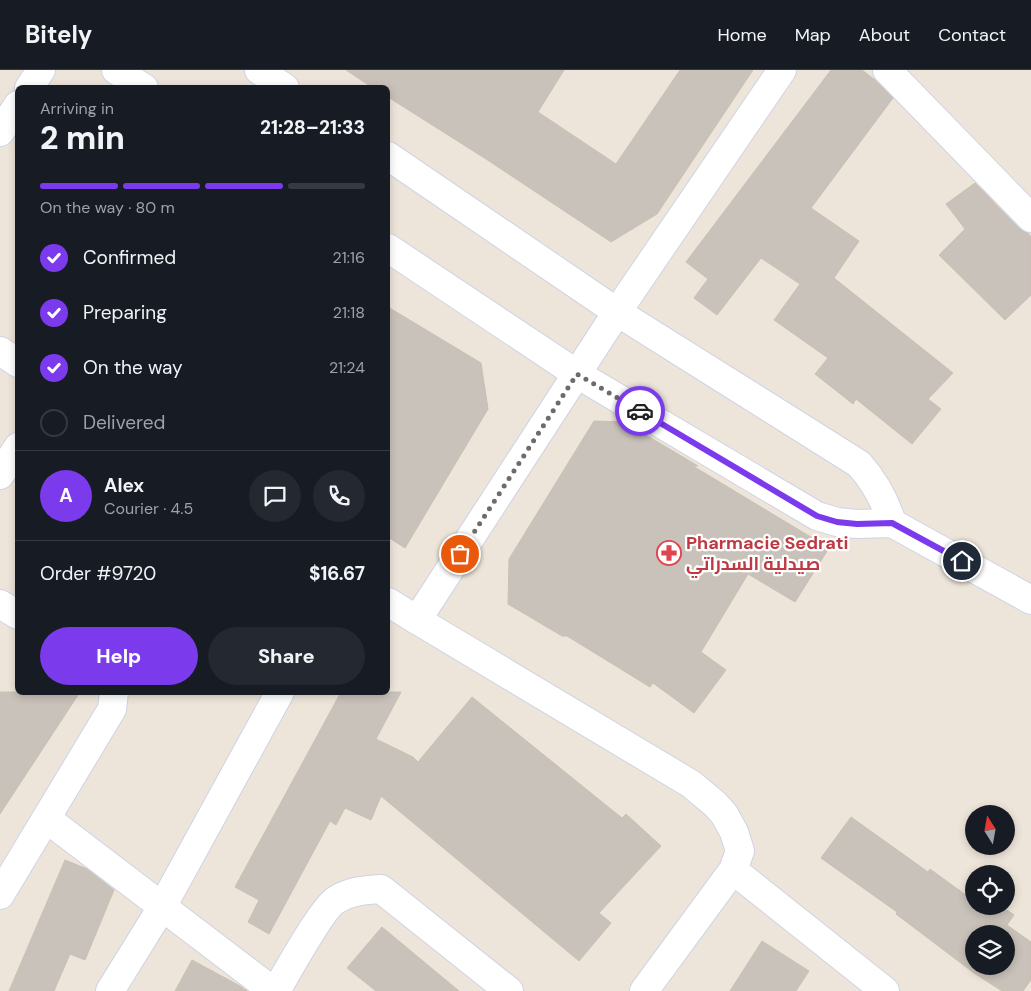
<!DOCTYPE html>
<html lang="en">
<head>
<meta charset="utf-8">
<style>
	:root { --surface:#171b24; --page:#242831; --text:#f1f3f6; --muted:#9ea1a6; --line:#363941; --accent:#7c3aed }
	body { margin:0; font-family:"DM Sans",Cairo,sans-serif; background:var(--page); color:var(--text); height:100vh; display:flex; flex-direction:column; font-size:19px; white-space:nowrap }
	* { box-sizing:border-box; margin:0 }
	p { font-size:16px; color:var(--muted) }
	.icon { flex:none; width:28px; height:28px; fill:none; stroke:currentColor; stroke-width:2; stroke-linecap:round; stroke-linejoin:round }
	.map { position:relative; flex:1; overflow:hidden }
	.sheet { position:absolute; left:15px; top:15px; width:375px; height:610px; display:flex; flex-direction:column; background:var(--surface); border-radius:8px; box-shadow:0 2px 8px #0003 }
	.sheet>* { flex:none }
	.needle { width:32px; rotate:349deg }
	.tools { position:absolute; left:965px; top:735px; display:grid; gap:10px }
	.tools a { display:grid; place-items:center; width:50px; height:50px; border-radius:50%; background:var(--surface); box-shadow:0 2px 8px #0003; font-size:25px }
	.pin { position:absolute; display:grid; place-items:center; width:42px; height:42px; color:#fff; margin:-21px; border:2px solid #fff; border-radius:50%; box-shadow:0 1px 5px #0007 }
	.courier { position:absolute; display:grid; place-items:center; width:50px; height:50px; margin:-25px; border:4px solid #7c3aed; border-radius:50%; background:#fff; color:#222; box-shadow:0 1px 6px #0007 }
	.summary em { font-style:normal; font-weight:800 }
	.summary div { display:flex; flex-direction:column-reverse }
	.summary { display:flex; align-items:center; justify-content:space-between; height:85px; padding:0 25px }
	h1 { font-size:32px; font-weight:800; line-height:38px }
	.bar { display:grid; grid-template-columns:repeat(4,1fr); gap:8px 5px; align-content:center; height:60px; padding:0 25px }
	.bar i { height:6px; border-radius:4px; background:var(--line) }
	.bar .selected { background:var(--accent) }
	.bar p { grid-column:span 4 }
	.line { display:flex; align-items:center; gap:12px; padding:0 25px; border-top:1px solid var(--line) }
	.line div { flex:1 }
	.round { display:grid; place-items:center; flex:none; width:52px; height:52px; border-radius:26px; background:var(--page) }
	ol { padding:0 25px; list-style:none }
	li { display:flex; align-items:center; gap:15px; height:55px }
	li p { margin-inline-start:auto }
	li .icon { padding:5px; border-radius:50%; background:var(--accent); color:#fff; stroke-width:4 }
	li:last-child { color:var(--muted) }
	li i { width:28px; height:28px; border:2px solid var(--line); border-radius:50% }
	.button { display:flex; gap:10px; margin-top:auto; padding:10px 25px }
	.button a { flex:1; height:58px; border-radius:30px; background:var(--accent); color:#fff; font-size:20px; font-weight:800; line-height:58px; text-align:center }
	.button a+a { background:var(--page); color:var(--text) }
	header { display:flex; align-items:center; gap:30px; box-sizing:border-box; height:70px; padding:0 25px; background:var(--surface); border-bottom:1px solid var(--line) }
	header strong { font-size:24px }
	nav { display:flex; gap:28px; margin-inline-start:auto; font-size:18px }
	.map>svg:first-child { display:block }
	.building { fill:#c9c2ba; stroke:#c9c1b3; fill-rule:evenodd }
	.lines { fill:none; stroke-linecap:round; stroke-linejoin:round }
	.street-casing { stroke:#cfd3e4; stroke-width:30 }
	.street { stroke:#fff; stroke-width:28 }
	.done { stroke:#6f6b68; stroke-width:5; stroke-dasharray:0 9 }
	.route { stroke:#7c3aed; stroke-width:6 }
	.labels { text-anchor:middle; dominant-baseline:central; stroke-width:4.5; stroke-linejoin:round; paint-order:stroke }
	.health-label { font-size:18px; font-weight:bold; fill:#be3a42; stroke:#fff; text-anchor:start }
</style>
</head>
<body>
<header>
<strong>Bitely</strong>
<nav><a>Home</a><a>Map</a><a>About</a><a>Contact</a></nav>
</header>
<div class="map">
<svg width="1031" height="921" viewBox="0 0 1031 921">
	<rect width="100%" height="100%" fill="#eee5da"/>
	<g class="building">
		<path d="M 346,0 L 564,0 L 538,42 L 616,94 L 680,0 L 753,0 L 657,144 L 611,172 L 486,89 L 388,27 L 388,18 L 373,18 Z"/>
		<path d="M 831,0 L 862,0 L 875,10 L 893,28 L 811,138 L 859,171 L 834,208 L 953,303 L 928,329 L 941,339 L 912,374 L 856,329 L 853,334 L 815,304 L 828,288 L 774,250 L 800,214 L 761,188 L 717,245 L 694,228 L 708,209 L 686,192 Z"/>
		<path d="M 975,113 L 1020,159 L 1028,163 L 1031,167 L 1031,225 L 1005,250 L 939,185 L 965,159 L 946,134 Z"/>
		<path d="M 388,237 L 481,293 L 488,339 L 405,478 L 388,467 Z"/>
		<path d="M 594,351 L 624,352 L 698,396 L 693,396 L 829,478 L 795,532 L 748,504 L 701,582 L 726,600 L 694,643 L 653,613 L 650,617 L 567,566 L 562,566 L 508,534 L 509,489 Z"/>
		<path d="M 0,622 L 80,622 L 0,744 Z"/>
		<path d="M 341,622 L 401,622 L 376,669 L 413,687 L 418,692 L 472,627 L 622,748 L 626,744 L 661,776 L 599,843 L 611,853 L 579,891 L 381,726 L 371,750 L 345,738 L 336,755 L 330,751 L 269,864 L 248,852 L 259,830 L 235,817 Z"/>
		<path d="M 851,747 L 928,802 L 930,799 L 974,831 L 974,836 L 1001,836 L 1014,845 L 1007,855 L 1031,872 L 1031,910 L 1023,921 L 1002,921 L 974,903 L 896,844 L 897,842 L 821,788 ZM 974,864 L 1006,864 L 1006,896 L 974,896 Z"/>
		<path d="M 65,790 L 87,799 L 114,820 L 85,890 L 70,884 L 54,921 L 9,921 Z"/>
		<path d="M 382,857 L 459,921 L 376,921 L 347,898 Z"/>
		<path d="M 762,871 L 809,901 L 796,921 L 730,921 Z"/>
		<path d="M 192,890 L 240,916 L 247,921 L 175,921 Z"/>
	</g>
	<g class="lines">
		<defs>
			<g id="street">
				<path d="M 116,0 L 144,18"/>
				<path d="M 259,0 L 285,18"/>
				<path d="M 887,0 L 1031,148"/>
				<path d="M 29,18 L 41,0"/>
				<path d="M 0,62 L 18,35"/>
				<path d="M 388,86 L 617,242 L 859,394 C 875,412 885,430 892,453"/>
				<path d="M 388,178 L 577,304 L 817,446 L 837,452 L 857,454 L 892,453 L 1031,530"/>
				<path d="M 0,281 L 18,293"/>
				<path d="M 0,405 L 18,377"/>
				<path d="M 388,532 L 417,550"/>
				<path d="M 0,534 L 18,545"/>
				<path d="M 47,749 L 273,921"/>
				<path d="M 733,800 L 885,921"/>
				<path d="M 0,825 L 112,639 L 114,622"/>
				<path d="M 110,921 L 162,837 L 280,622"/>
				<path d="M 276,921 C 286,904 323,837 336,830 C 350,821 365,820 381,819 L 509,921"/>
				<path d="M 644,921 L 733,800 L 740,781 L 734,762 L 724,744 L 715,734 L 691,714 L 417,550 L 617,242 L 782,0"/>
			</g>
		</defs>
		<use href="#street" class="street-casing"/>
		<use href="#street" class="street"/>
	</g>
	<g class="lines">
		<path class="done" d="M 460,484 L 577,304 L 640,341"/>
		<path class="route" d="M 640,341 L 817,446 L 837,452 L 857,454 L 892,453 L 962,491"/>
	</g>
	<defs>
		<symbol id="pharmacy-ring" viewBox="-11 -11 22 22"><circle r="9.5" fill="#fff" stroke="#e0444e" stroke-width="1.5"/><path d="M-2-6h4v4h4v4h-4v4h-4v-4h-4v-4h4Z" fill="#e0444e"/></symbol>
	</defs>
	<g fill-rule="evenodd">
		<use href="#pharmacy-ring" x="655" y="469" width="28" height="28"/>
	</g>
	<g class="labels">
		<g class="health-label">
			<text x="686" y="473">Pharmacie Sedrati<tspan x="686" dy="21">صيدلية السدراتي</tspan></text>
		</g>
	</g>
</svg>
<div class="tools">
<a><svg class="needle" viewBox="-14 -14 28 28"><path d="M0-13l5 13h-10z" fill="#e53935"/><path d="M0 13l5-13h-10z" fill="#9ea1a6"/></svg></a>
<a><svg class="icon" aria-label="locate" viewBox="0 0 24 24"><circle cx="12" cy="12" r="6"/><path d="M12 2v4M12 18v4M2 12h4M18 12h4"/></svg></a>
<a><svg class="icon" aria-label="layers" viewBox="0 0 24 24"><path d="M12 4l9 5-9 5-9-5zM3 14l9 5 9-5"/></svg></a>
</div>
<div class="pin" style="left:460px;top:484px;background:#ea580c"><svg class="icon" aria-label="bag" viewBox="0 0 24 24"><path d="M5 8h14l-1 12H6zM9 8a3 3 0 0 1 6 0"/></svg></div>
<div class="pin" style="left:962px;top:491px;background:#1f2937"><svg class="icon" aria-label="home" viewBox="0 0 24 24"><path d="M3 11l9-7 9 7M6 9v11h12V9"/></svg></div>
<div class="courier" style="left:640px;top:341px"><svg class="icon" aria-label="car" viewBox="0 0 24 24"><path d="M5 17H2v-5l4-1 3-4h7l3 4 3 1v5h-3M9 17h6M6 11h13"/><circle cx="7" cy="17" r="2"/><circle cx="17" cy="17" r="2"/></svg></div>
<section class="sheet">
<div class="summary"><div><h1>2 min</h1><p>Arriving in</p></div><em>21:28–21:33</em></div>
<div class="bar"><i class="selected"></i><i class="selected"></i><i class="selected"></i><i></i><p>On the way · 80 m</p></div>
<ol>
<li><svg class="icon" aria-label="check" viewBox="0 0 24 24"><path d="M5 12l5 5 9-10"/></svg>Confirmed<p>21:16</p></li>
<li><svg class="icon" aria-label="check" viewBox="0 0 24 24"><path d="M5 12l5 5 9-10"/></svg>Preparing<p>21:18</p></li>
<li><svg class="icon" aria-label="check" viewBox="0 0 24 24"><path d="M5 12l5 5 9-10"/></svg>On the way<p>21:24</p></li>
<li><i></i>Delivered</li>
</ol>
<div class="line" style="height:90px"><b class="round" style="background:var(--accent);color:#fff">A</b><div><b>Alex</b><p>Courier · 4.5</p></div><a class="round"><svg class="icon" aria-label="chat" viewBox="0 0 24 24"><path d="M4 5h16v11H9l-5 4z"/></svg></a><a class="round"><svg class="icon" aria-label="phone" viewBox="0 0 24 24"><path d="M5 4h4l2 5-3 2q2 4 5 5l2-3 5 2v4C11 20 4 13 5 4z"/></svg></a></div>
<div class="line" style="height:65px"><div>Order #9720</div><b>$16.67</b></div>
<div class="button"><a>Help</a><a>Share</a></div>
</section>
</div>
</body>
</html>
